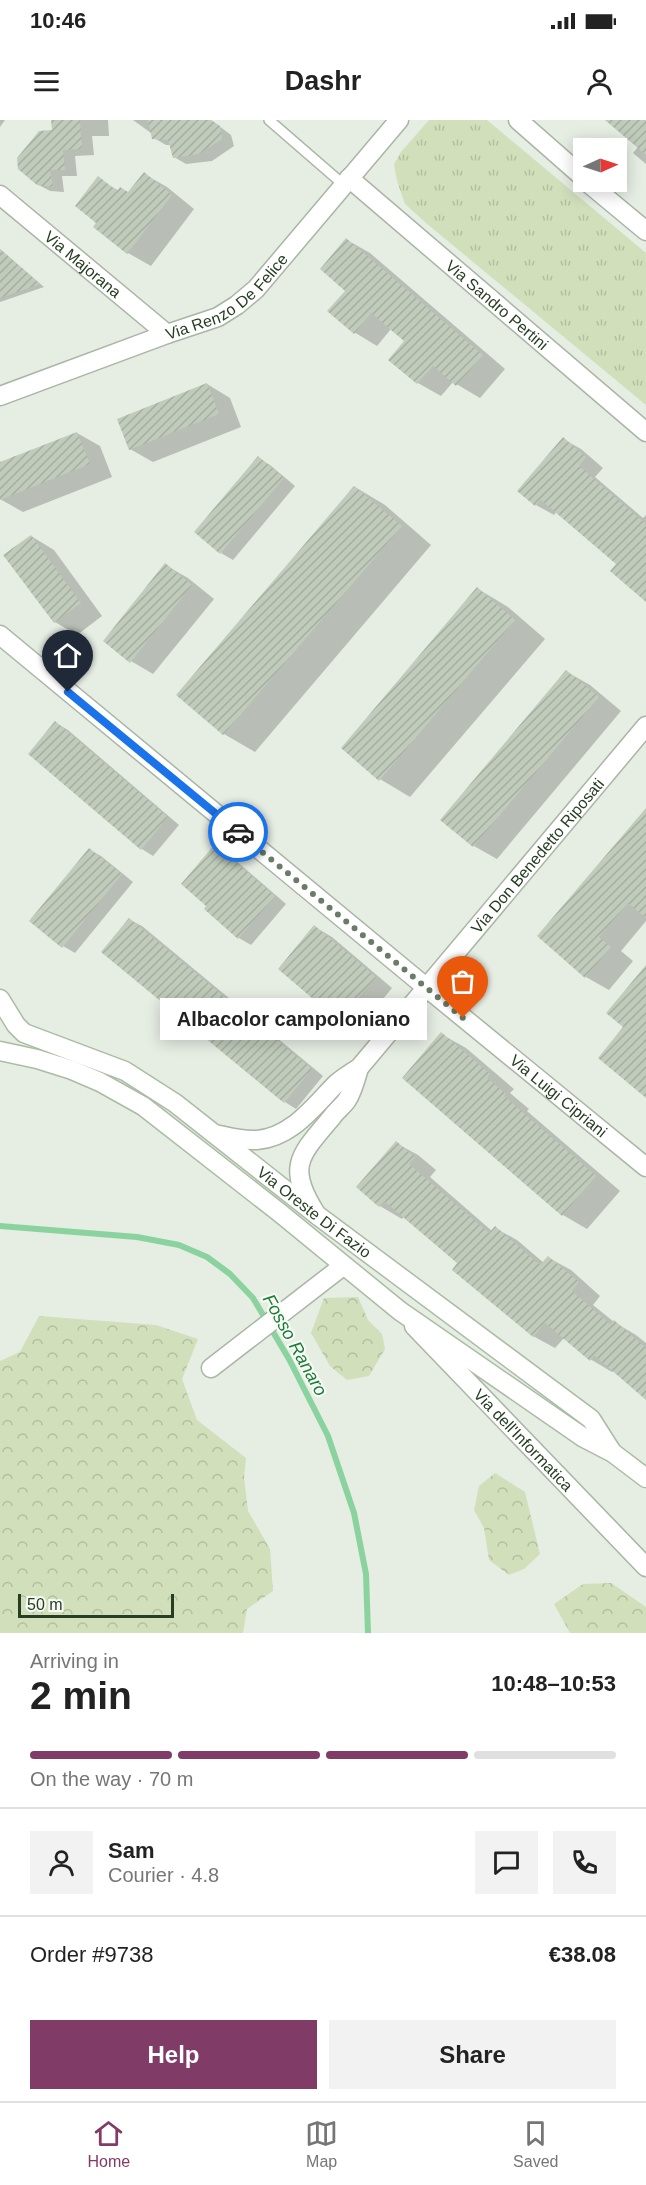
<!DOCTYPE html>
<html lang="en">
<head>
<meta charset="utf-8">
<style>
	:root { --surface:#fff; --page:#f2f2f2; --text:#222; --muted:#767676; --line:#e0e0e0; --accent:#803b67 }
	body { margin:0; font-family:Arial,sans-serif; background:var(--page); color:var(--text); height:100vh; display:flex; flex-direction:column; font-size:22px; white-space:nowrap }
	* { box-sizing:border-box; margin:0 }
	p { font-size:20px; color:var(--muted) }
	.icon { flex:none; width:33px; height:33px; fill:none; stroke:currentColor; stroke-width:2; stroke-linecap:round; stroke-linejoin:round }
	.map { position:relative; height:1513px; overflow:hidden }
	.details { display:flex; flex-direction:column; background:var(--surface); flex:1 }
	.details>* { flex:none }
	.needle { width:39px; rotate:87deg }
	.buttons { position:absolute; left:573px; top:18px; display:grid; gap:12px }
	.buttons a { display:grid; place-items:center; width:54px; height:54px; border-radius:0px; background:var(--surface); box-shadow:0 3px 15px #0003; font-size:30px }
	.scale { position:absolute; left:18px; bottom:15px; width:156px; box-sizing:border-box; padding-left:6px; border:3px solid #263f22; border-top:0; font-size:16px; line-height:21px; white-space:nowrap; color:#263f22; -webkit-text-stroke:4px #f6f9f4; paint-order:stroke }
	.pin { position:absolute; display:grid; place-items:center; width:51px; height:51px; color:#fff; margin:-62px -26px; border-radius:50% 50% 50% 0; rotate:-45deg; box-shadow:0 0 6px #0007 }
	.pin .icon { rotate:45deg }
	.courier { position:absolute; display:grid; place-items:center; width:60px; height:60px; margin:-30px; border:4px solid #1a73e8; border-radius:50%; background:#fff; color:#222; box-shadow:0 2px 8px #0007 }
	.bubble { position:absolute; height:42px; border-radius:0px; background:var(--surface); box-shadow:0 3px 15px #0003; font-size:20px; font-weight:600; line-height:42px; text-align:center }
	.overview em { font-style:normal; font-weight:600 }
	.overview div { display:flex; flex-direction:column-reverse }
	.overview { display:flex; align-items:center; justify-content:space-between; height:102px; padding:0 30px }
	h1 { font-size:39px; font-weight:600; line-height:45px }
	.bar { display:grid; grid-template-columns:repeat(4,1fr); gap:9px 6px; align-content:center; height:72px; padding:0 30px }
	.bar i { height:8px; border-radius:4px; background:var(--line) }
	.bar .selected { background:var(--accent) }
	.bar p { grid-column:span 4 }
	.line { display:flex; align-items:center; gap:15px; padding:0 30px; border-top:2px solid var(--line) }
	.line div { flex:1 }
	.round { display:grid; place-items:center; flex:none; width:63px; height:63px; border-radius:0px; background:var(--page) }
	.button { display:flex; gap:12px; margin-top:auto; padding:12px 30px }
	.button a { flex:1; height:69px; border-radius:0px; background:var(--accent); color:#fff; font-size:24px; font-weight:600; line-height:69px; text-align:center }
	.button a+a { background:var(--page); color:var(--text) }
	.status { display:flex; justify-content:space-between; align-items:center; height:42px; padding:0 30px; background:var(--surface); direction:ltr }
	.status svg { height:16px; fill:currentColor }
	header { display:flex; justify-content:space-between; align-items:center; height:78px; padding:0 30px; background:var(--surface); font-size:27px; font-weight:600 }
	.menu { display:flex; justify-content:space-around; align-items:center; height:84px; border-top:2px solid var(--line); background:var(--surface); font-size:16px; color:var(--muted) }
	.menu a { display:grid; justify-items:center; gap:3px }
	.menu .selected { color:var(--accent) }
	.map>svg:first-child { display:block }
	.forest { fill:url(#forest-crowns) }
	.park { fill:url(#park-tufts) }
	.shadow { fill:#0003 }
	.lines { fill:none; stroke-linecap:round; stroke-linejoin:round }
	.stream { stroke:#8ad39e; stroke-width:6 }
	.building { fill:url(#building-hatch) }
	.lane-casing { stroke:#a9b5a5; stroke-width:12 }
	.street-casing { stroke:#a9b5a5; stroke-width:21 }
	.secondary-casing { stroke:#aabca4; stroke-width:21 }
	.lane { stroke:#fff; stroke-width:9 }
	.street { stroke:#fff; stroke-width:18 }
	.secondary { stroke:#fff; stroke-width:18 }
	.done { stroke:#697c66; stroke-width:6; stroke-dasharray:0 10.8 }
	.route { stroke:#1a73e8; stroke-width:8 }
	.labels { text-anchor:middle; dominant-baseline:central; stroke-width:4.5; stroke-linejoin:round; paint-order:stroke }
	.street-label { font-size:16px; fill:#263f22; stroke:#f6f9f4 }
	.water-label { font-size:18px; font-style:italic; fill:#1b7c36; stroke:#f6f9f4 }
</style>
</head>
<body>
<div class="status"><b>10:46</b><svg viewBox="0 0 49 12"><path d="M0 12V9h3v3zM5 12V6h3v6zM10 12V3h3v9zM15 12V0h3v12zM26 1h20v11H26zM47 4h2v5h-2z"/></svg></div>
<header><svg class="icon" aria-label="menu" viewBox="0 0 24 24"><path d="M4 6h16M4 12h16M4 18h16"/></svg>Dashr<svg class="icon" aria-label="person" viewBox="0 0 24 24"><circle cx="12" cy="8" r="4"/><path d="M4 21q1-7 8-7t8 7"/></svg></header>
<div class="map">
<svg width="646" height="1513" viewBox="0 0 646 1513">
	<defs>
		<pattern id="forest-crowns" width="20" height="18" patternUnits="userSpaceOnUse" patternTransform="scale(1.5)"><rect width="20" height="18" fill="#d1dfbb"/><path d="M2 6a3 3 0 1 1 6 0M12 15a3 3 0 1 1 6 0" fill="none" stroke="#b3c0a0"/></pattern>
		<pattern id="park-tufts" width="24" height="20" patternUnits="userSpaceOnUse" patternTransform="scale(1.5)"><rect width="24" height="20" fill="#d1dfbb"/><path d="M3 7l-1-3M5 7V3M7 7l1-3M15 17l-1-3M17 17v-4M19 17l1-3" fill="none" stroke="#b3c0a0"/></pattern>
		<pattern id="building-hatch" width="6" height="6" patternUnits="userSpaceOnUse" patternTransform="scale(1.5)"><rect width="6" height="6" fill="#c0cbbb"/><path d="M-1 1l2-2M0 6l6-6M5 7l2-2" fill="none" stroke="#a5afa0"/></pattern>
	</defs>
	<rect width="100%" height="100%" fill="#e6ede3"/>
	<g class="forest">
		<path d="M 358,1177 L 368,1200 L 382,1214 L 385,1229 L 369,1256 L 347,1260 L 330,1246 L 311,1213 L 324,1178 Z"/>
		<path d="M 39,1196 L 156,1205 L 198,1219 L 182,1259 L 197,1300 L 246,1338 L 244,1358 L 248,1391 L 270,1429 L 273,1471 L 247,1489 L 243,1513 L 0,1513 L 0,1241 L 20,1232 Z"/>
		<path d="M 495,1353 L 525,1372 L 540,1434 L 524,1449 L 509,1455 L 489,1440 L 484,1408 L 474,1390 L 479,1366 Z"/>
		<path d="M 611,1463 L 646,1487 L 646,1513 L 570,1513 L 554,1484 L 583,1464 Z"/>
	</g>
	<path class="park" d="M 429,0 L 487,0 L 646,133 L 646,285 L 426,103 L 405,84 L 397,61 L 394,44 L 401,32 Z"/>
	<g class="shadow">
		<path d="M 0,0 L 5,0 L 0,7 Z"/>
		<path d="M 52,0 L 108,0 L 109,16 L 92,16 L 94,35 L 75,36 L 77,56 L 62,56 L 64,72 L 50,71 L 37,64 L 54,11 Z"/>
		<path d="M 133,0 L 211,0 L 231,15 L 234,26 L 212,41 L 186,44 L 174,37 L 171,25 L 166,25 L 154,18 L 151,13 Z"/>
		<path d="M 607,0 L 646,0 L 646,44 L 633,33 L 638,27 Z"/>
		<path d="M 144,54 L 167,67 L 194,89 L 151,146 L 128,133 L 95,107 L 99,103 L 102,61 L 119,71 L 129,73 Z"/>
		<path d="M 347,120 L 370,133 L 505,249 L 480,278 L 453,262 L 441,276 L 418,263 L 390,239 L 406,221 L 391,209 L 377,226 L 354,212 L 347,171 Z"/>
		<path d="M 0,129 L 44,167 L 0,182 Z"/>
		<path d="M 207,264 L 230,278 L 241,307 L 153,342 L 130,329 Z"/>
		<path d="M 77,313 L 100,326 L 112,357 L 23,392 L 0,379 L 0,343 Z"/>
		<path d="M 563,319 L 581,329 L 603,348 L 595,357 L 643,398 L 646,395 L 646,480 L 618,444 L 557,391 L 554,395 L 536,385 Z"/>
		<path d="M 258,338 L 270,345 L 295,366 L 233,440 L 221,433 Z"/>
		<path d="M 355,367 L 385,385 L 431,425 L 255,632 L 224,614 L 178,574 Z"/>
		<path d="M 31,416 L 54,430 L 102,496 L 77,515 L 55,502 Z"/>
		<path d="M 165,445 L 188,458 L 214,479 L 153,554 L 131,541 Z"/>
		<path d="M 478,469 L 508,487 L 545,519 L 410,677 L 380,659 Z"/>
		<path d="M 567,552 L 590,565 L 621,591 L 497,739 L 474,726 Z"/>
		<path d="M 56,603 L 68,610 L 179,705 L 153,736 L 142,729 Z"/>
		<path d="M 646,691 L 646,801 L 621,831 L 633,841 L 609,870 L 586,857 L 539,816 Z"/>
		<path d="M 215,726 L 227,733 L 286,784 L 251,825 L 239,818 L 206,789 Z"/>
		<path d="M 90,730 L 101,736 L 133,762 L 75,833 L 63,826 Z"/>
		<path d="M 130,800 L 142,806 L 323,956 L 296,989 L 285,982 L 103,832 Z"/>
		<path d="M 315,807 L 332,817 L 392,868 L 358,910 L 340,900 Z"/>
		<path d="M 441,914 L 466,928 L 514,969 L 510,973 L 529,989 L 527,991 L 620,1071 L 587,1109 L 563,1095 Z"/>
		<path d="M 396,1023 L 418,1035 L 436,1050 L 430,1057 L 492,1111 L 495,1108 L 517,1120 L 544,1143 L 549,1138 L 571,1150 L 600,1176 L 593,1185 L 614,1202 L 636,1215 L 646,1223 L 646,1278 L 614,1250 L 612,1252 L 590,1239 L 565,1217 L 555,1228 L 533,1216 L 459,1143 L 404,1096 L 402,1099 L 380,1086 L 358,1067 Z"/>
	</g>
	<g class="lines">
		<path class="stream" d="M 0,1106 L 137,1117 L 179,1125 L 207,1137 L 230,1154 L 253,1178 L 289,1239 L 328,1316 L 354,1393 L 366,1454 L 368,1513"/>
	</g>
	<g class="building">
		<path d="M 51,0 L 80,0 L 82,29 L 63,30 L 65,50 L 50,50 L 53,67 L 37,65 L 18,49 L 17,38 L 39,11 L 52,10 Z"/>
		<path d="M 148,0 L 211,0 L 220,6 L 222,19 L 199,34 L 173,38 L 168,20 L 152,19 Z"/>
		<path d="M 605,0 L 646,0 L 646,35 Z"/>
		<path d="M 144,52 L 172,75 L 127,134 L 93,107 L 96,103 L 75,86 L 98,56 L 117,71 L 120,67 L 128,72 Z"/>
		<path d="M 346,118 L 483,235 L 456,266 L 433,246 L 417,264 L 388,240 L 404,221 L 371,193 L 354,214 L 327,191 L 345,171 L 320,149 Z"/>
		<path d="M 0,129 L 40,164 L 0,178 Z"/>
		<path d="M 207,263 L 219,294 L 129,330 L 117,299 Z"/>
		<path d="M 77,312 L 90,344 L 0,380 L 0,342 Z"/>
		<path d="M 563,317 L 586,337 L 579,346 L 646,404 L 646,482 L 610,451 L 616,444 L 541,380 L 535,386 L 517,371 Z"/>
		<path d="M 258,336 L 284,358 L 220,434 L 194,412 Z"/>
		<path d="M 354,366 L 402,406 L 223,615 L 176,575 Z"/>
		<path d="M 31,415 L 81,483 L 54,503 L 3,435 Z"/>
		<path d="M 165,443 L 192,465 L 130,543 L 103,521 Z"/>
		<path d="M 477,467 L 515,500 L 379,661 L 341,628 Z"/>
		<path d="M 566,550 L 599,577 L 473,727 L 440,700 Z"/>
		<path d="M 55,601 L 168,697 L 141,730 L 28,634 Z"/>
		<path d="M 646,688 L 646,798 L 628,783 L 599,817 L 611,827 L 585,858 L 537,816 Z"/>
		<path d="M 215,724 L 275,776 L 238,819 L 204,789 L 206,786 L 181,764 Z"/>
		<path d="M 89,728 L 122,754 L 62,828 L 29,801 Z"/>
		<path d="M 129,798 L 312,949 L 284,983 L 101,832 Z"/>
		<path d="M 314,805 L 376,857 L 339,901 L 278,849 Z"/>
		<path d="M 646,845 L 646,978 L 598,938 L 623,907 L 606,893 Z"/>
		<path d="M 441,912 L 490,954 L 487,958 L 506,974 L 504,976 L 596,1056 L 562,1096 L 402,958 Z"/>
		<path d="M 396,1021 L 415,1037 L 409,1044 L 489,1113 L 495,1106 L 540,1145 L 548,1136 L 579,1162 L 572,1171 L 610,1204 L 614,1200 L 646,1228 L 646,1280 L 594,1235 L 590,1241 L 545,1203 L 533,1217 L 452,1150 L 457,1143 L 384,1081 L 379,1087 L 356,1067 Z"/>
	</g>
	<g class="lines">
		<defs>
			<path id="lane" d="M 269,0 L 344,65"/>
			<g id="street">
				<path d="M 518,0 L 584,58"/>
				<path id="s1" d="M 349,58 L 646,312"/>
				<path d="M 587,62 L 646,111"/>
				<path id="s2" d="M 0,75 L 167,214"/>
				<path id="s3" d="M 0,276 L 167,214 L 218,197 L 237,185 L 256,169 L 399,0"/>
				<path id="s4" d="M 0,515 L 427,868 L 646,1047"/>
				<path id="s5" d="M 215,1014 C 229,1017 243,1021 257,1020 C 292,1017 313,987 336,964 C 343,958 351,953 359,948 L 646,606"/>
				<path d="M 315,1092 C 286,1046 300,1035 332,997 C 336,991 343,986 347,980 C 353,971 356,958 359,948"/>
				<path id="s6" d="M 414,1206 L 646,1447"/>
				<path d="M 211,1248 L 343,1146"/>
			</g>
			<g id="secondary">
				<path id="s7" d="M 0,879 L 16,905 L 24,913 L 125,951 L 175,983 L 317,1095 L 591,1299 L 612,1332"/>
				<path d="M 0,931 L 37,939 L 72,950 L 100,962 L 143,986 L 280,1093 L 400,1191 L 584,1318 L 613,1333 L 646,1358"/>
			</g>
		</defs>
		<use href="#lane" class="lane-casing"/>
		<use href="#street" class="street-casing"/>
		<use href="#secondary" class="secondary-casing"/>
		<use href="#lane" class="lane"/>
		<use href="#street" class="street"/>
		<use href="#secondary" class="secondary"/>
	</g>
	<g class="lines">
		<path class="done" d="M 238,712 L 463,898"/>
		<path class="route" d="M 68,572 L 238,712"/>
	</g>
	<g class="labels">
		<g class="street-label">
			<text stroke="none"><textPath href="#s2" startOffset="108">Via Majorana</textPath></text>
			<text stroke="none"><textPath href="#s3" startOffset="250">Via Renzo De Felice</textPath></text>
			<text stroke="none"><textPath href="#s1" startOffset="195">Via Sandro Pertini</textPath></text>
			<text stroke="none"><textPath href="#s5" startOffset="447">Via Don Benedetto Riposati</textPath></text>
			<text stroke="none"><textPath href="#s4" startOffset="724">Via Luigi Cipriani</textPath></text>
			<text stroke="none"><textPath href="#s7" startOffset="386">Via Oreste Di Fazio</textPath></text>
			<text stroke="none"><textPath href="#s6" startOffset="158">Via dell'Informatica</textPath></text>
		</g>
		<g class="water-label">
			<text transform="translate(295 1225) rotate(61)">Fosso Ranaro</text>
		</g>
	</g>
</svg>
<div class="buttons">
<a><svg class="needle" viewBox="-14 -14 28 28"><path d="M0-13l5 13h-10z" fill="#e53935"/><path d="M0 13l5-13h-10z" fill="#767676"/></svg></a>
</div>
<div class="scale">50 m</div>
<div class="pin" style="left:463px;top:898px;background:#ea580c"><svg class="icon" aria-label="bag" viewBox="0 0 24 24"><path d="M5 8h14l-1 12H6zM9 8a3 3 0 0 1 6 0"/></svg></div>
<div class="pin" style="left:68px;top:572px;background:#1f2937"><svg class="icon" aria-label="home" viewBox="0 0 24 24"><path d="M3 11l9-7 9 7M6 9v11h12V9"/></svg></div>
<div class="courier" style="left:238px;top:712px"><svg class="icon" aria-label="car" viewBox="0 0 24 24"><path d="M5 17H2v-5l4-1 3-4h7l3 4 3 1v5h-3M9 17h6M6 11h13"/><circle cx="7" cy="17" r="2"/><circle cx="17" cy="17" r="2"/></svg></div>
<div class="bubble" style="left:160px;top:878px;width:267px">Albacolor campoloniano</div>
</div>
<section class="details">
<div class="overview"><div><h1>2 min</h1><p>Arriving in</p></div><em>10:48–10:53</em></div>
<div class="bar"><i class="selected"></i><i class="selected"></i><i class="selected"></i><i></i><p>On the way · 70 m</p></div>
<div class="line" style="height:108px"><a class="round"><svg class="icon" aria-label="person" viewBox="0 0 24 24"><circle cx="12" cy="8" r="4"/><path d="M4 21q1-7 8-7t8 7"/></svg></a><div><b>Sam</b><p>Courier · 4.8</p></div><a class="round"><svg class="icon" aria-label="chat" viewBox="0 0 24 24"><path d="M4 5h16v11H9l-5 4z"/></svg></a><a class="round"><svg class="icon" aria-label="phone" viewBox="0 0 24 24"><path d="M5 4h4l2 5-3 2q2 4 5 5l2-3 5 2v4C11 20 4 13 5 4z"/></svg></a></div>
<div class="line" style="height:78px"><div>Order #9738</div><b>€38.08</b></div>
<div class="button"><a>Help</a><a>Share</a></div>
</section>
<nav class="menu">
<a class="selected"><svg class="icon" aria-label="home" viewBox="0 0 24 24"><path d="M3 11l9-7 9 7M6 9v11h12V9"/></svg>Home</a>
<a><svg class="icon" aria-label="map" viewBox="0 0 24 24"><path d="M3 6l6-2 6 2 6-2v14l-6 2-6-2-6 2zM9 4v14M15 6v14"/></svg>Map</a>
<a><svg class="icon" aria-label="saved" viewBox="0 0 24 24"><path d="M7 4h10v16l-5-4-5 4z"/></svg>Saved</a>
</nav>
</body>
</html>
